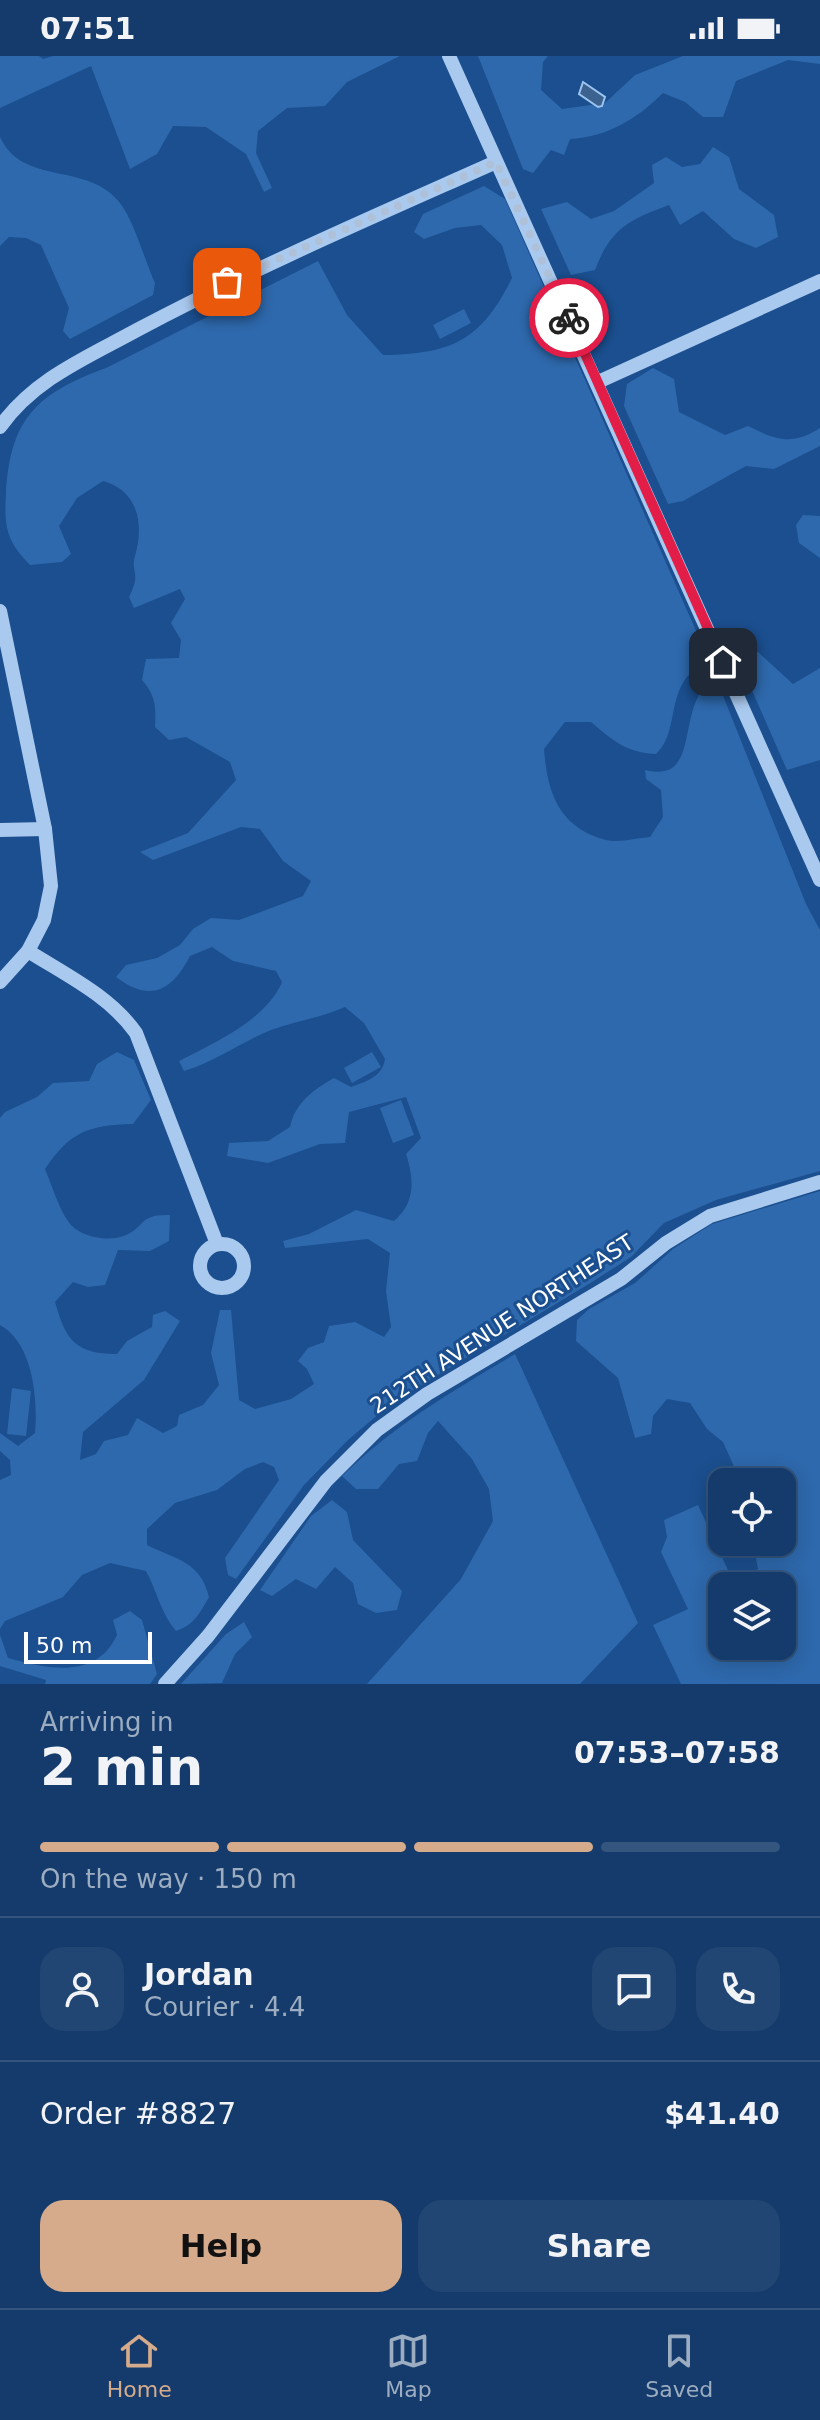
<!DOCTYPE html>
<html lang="en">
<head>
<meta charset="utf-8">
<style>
	:root { --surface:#143b6b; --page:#214673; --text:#f1f3f6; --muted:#9dadc1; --line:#33557e; --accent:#d6ab8b }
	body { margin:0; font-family:"DejaVu Sans",sans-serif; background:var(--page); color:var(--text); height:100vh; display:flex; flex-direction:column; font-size:30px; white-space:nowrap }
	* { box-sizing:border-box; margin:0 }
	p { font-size:26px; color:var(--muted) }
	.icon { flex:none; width:44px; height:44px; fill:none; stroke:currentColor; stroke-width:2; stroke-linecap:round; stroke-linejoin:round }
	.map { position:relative; height:1628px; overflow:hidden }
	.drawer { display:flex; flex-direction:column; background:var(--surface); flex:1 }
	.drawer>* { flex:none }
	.buttons { position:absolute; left:708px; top:1412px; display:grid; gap:16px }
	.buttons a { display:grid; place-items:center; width:88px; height:88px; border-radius:16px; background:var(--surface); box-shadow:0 4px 20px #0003,0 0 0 2px var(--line); font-size:40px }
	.scale { position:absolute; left:24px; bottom:20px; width:128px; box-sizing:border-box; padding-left:8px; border:4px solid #fff; border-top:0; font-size:22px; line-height:28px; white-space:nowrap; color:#fff; -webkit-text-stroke:6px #1b4f8f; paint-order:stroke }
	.pin { position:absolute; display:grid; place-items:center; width:68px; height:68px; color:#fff; margin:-34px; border-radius:16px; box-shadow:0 4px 12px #0006 }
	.courier { position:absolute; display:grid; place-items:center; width:80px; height:80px; margin:-40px; border:6px solid #e11d48; border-radius:50%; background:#fff; color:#222; box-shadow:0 2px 10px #0007 }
	.overview em { font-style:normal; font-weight:700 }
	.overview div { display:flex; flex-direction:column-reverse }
	.overview { display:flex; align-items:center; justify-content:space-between; height:136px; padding:0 40px }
	h1 { font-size:52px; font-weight:700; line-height:60px }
	.bar { display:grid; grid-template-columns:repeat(4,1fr); gap:12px 8px; align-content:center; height:96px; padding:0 40px }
	.bar i { height:10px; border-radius:6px; background:var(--line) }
	.bar .selected { background:var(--accent) }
	.bar p { grid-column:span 4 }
	.line { display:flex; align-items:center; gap:20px; padding:0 40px; border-top:2px solid var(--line) }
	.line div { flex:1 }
	.round { display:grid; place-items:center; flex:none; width:84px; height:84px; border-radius:24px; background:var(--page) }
	.primary-button { display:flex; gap:16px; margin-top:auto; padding:16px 40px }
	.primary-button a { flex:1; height:92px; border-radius:24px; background:var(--accent); color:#111; font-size:32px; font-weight:700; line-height:92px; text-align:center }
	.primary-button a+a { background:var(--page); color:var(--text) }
	.status { display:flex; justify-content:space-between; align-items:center; height:56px; padding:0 40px; background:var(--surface); direction:ltr }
	.status svg { height:22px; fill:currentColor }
	.tabs { display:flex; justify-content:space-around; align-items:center; height:112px; border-top:2px solid var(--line); background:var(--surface); font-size:22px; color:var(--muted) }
	.tabs a { display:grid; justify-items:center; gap:4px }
	.tabs .selected { color:var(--accent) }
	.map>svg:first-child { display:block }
	.green { fill:#2e69ad; fill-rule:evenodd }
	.water { fill:#3c6290; stroke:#9cc4f0; stroke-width:2 }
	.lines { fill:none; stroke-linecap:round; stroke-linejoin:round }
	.minor { stroke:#a9c9ee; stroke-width:14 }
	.done { stroke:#afc1d8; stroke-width:8; stroke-dasharray:0 14.4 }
	.route { stroke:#e11d48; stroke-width:10 }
	.labels { text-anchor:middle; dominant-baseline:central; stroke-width:6; stroke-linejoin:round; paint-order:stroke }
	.street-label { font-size:22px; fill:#fff; stroke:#1b4f8f }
</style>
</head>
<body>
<div class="status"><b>07:51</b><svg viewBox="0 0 49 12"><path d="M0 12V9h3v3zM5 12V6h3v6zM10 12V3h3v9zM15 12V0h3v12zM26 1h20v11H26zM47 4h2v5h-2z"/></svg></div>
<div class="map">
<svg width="820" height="1628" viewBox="0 0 820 1628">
	<rect width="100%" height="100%" fill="#1b4f8f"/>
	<g class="green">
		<path d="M 0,0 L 39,0 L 43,3 L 53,0 L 400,0 L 347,26 L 325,50 L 287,52 L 258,75 L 256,97 L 272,132 L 264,136 L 246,98 L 206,71 L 173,70 L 157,98 L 130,113 L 91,10 L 0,52 Z"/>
		<path d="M 478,0 L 548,0 L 543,6 L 541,34 L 562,53 L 605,47 L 635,19 L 683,0 L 820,0 L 820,8 L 788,4 L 736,25 L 723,61 L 703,61 L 685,46 L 663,37 C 637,63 607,81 570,83 L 564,99 L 551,94 L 533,117 L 523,113 Z"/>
		<path d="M 0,81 C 23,131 88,105 120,147 C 134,165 145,205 155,227 L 153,239 L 70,283 L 63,275 L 69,252 L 41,189 L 26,182 L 9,181 L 0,190 Z"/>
		<path d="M 713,91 L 729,101 L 739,133 L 774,159 L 778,181 L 756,192 L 734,183 L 703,155 L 680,169 L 669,149 C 629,164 611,172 595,214 L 571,219 L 541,153 L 567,146 L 591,163 L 614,155 L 654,127 L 652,109 L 666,101 L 682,111 L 700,108 Z"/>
		<path d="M 484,130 L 505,143 L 709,604 C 701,610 689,617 684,625 C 669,649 676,679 656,698 C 627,697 612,684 591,666 L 565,666 L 544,693 C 547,736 559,772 606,784 C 619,787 637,782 650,781 L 663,761 L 661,734 L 646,723 L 645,714 C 705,729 672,645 716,622 L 806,848 L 820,874 L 820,1115 L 716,1144 L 664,1167 L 631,1201 L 592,1226 L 393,1346 L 348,1384 L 304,1429 L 236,1523 L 228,1519 L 225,1502 L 279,1424 L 274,1411 L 263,1406 L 245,1413 L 217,1434 L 175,1447 L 147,1473 L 147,1489 C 177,1504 200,1505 209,1541 C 200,1557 194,1569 176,1575 C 161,1558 157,1535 146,1515 L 110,1507 L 82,1519 L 63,1541 L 5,1565 L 0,1573 L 0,1424 L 11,1419 L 10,1404 L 0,1395 L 0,1377 L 18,1390 L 35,1377 C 38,1343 33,1287 0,1269 L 0,1062 L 5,1056 L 37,1041 L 53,1027 L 89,1025 L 97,1008 L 117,996 L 134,1004 L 151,1044 L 133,1068 C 88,1069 70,1076 45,1113 C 52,1129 58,1151 68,1165 C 78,1181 109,1187 126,1179 C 146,1170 139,1158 170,1159 L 169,1185 L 150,1195 L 118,1194 L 105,1229 L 88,1231 L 73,1226 L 55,1246 C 66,1284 75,1298 117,1298 L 127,1285 L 152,1271 L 153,1259 L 165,1255 L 180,1265 L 144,1324 L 83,1376 L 80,1404 L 96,1398 L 104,1385 L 128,1379 L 137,1362 L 163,1377 L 177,1370 L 179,1359 L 203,1349 L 219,1329 L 211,1297 L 220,1254 L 231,1254 L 239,1344 L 255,1353 L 291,1343 L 314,1328 L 307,1313 L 298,1305 L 308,1292 L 324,1286 L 329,1270 L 355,1266 L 384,1281 L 391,1271 L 386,1235 L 390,1197 L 368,1183 L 285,1192 L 283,1185 L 309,1178 L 356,1154 L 394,1165 C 416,1147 414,1122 406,1098 L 421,1082 L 406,1041 L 349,1056 L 345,1087 L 320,1088 L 268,1107 L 227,1100 L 229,1087 L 268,1085 L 290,1071 C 295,1047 313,1034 334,1022 L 351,1031 C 367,1025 382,1021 385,1003 L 364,967 L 345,951 C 320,962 296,965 271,974 C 241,986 217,1005 184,1015 L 179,1005 C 214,987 266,964 282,926 L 276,915 L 233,905 L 212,891 L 190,900 C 172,935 150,947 116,921 L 126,909 L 157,902 L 180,889 L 193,873 L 211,862 L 239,864 L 303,840 L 311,825 L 283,805 L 260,773 L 241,771 L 153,804 L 140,796 L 188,777 L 236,724 L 230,706 L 186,681 L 169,684 L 155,671 C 156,651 156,640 142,624 L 146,603 L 179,602 L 181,584 L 171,567 L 185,543 L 180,533 L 134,552 L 129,541 C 142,516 130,517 135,500 C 144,469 139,435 103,425 L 77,442 L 59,470 L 71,498 L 62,506 L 30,509 C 6,485 4,470 6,437 C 10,363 37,337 106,312 L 318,205 L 347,259 L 383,299 C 451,298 481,285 512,222 L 502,189 L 481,169 L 455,172 L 424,183 L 414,176 L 423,158 Z"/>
		<path d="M 464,253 L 471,267 L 440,283 L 433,269 Z"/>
		<path d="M 653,312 L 674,323 L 679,356 L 725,379 L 748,370 C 776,384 792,390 820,372 L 820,390 L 774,413 L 746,410 L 683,445 L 668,448 L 624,350 L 627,328 Z"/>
		<path d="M 803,459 L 820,460 L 820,502 L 799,487 L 796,469 Z"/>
		<path d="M 758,596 L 793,628 L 820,612 L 820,704 L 787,714 L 739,605 Z"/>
		<path d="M 372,996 L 381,1011 L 352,1027 L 344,1012 Z"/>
		<path d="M 401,1044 L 414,1079 L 393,1087 L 380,1052 Z"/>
		<path d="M 820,1135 L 820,1628 L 681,1628 L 653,1569 L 688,1553 L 661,1496 L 667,1481 L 664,1464 L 698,1449 L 733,1525 L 758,1513 L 753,1486 L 782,1486 L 782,1426 L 741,1426 L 723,1386 L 707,1373 L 690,1347 L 667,1343 L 653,1360 L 651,1378 L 635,1382 L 618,1322 L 576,1285 L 577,1264 L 589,1253 L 635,1227 L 673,1193 L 712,1168 ZM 722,1530 L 782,1530 L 782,1590 L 722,1590 Z"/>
		<path d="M 515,1298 L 638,1567 L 580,1628 L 367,1628 L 461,1523 L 493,1465 L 489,1433 L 472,1403 L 438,1365 L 428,1377 L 417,1405 L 399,1408 L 378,1433 L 356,1433 L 342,1420 C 394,1369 453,1335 515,1298 Z"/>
		<path d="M 12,1332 L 31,1335 L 26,1380 L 7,1378 Z"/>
		<path d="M 332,1444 L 347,1456 L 353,1484 L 402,1535 L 397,1554 L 376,1557 L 358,1548 L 353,1527 L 335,1511 L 316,1533 L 296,1523 L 272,1540 L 260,1534 L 311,1460 Z"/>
		<path d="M 130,1555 L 142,1564 L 157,1618 L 150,1628 L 45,1628 L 46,1624 L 0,1610 L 0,1579 L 8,1602 C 48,1613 96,1624 117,1579 L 113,1564 Z"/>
		<path d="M 244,1566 L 252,1581 L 235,1598 L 222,1627 L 181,1628 L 226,1578 Z"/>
	</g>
	<path class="water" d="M 583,26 L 605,41 L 602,50 L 598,51 L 579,38 Z"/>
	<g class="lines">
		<g class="minor">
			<path d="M 449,0 L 820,824"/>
			<path d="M 598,326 L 820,225"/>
			<path d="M 0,371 C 34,323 86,302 137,274 C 254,212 375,160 496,106"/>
			<path d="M 0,555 L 45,773 L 51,830 L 44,864 L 28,895 L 0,926"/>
			<path d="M 0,774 L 45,773"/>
			<path d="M 28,895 C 66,919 110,940 136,977 L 217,1188"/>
			<circle cx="222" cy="1210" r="22"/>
			<path d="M 165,1628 L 208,1580 L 326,1425 L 377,1374 L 427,1338 L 621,1223 L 666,1187 L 710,1160 L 820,1126"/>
		</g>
	</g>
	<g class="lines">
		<path class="done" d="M 227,226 L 496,106 L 569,262"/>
		<path class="route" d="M 569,262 L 723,606"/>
	</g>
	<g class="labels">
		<g class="street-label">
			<text transform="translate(502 1268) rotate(-33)">212TH AVENUE NORTHEAST</text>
		</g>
	</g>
</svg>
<div class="buttons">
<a><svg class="icon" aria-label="locate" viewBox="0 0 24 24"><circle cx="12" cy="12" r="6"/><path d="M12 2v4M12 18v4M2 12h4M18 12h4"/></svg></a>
<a><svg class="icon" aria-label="layers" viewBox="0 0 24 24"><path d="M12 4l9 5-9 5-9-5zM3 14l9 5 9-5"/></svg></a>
</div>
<div class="scale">50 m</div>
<div class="pin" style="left:227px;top:226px;background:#ea580c"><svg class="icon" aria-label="bag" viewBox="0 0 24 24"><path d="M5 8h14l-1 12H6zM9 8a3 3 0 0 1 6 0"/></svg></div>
<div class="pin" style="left:723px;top:606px;background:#1f2937"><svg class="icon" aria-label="home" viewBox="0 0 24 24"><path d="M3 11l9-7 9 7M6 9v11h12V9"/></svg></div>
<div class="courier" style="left:569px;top:262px"><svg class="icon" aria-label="bike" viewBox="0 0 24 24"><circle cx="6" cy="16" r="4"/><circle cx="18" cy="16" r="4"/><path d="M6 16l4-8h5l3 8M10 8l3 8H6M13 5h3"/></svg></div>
</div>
<section class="drawer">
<div class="overview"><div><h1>2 min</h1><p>Arriving in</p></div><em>07:53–07:58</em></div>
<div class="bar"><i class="selected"></i><i class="selected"></i><i class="selected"></i><i></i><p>On the way · 150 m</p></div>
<div class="line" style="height:144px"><a class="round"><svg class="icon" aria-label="person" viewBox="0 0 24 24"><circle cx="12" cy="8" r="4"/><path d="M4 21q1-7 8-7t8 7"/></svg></a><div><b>Jordan</b><p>Courier · 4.4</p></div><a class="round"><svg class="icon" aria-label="chat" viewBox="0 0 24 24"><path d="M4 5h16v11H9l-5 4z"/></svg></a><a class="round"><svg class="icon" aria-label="phone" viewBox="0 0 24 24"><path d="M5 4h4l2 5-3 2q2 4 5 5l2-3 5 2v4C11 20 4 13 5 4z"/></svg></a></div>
<div class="line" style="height:104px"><div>Order #8827</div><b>$41.40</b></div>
<div class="primary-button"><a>Help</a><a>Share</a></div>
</section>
<nav class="tabs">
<a class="selected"><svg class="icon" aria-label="home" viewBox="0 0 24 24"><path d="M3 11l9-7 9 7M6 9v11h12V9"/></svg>Home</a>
<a><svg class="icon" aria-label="map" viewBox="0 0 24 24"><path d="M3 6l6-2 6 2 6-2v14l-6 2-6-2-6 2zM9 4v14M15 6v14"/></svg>Map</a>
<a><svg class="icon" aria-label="saved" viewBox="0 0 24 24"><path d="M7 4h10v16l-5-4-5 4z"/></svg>Saved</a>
</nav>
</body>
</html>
